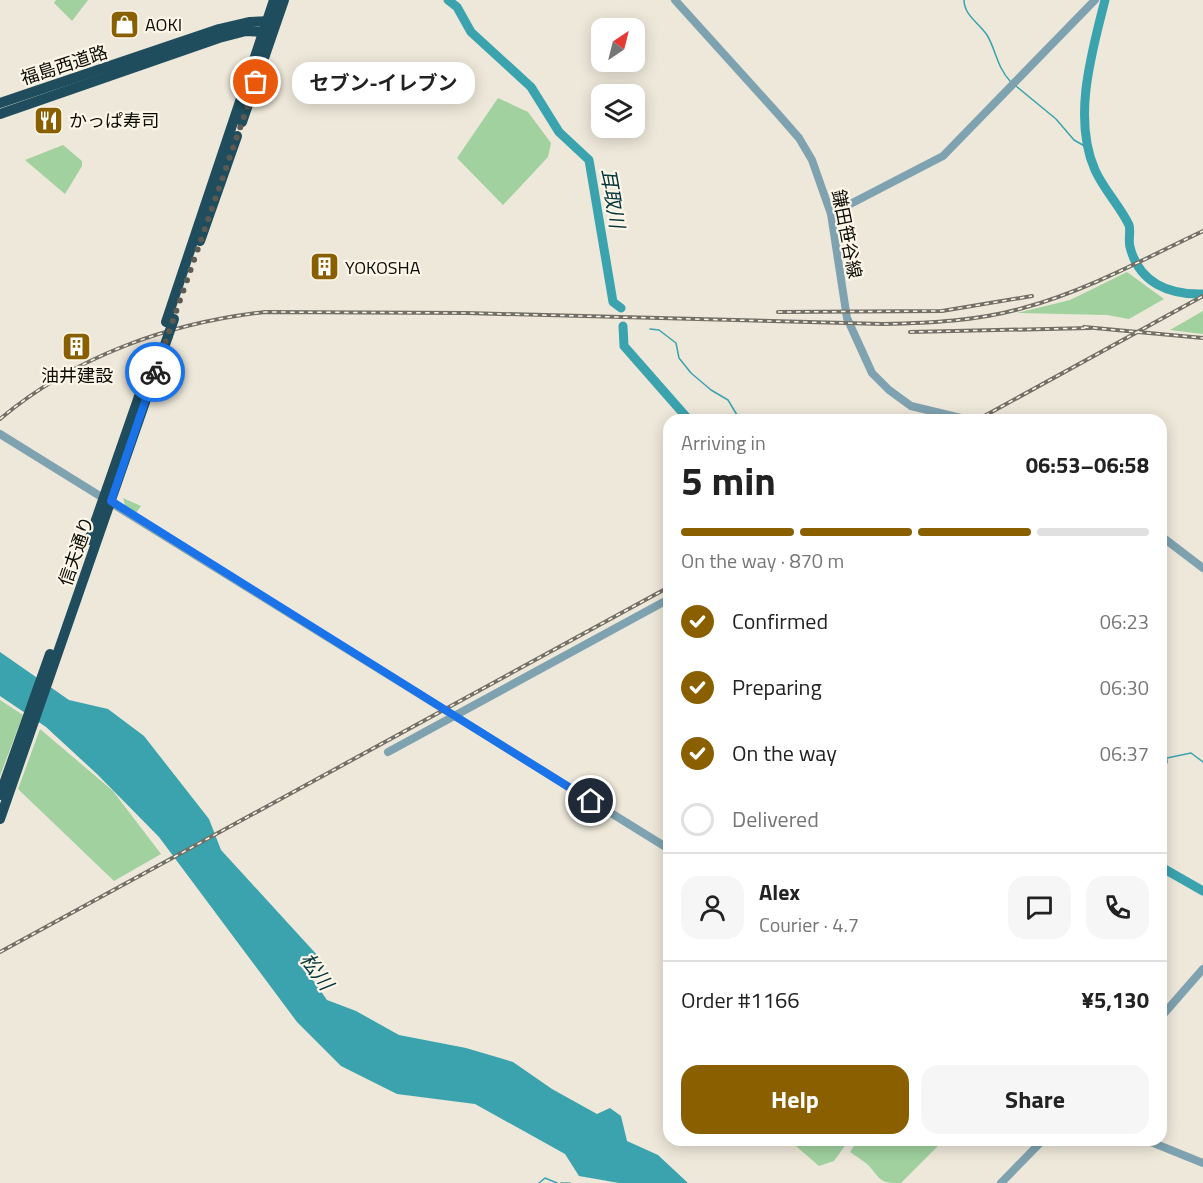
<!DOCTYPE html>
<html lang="en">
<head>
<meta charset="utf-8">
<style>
	:root { --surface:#fff; --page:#f6f6f6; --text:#222; --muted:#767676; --line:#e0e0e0; --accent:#895f00 }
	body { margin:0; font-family:"Titillium Web","Noto Sans JP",sans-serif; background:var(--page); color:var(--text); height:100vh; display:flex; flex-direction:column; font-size:22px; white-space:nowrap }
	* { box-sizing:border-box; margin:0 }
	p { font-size:20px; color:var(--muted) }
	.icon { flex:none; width:33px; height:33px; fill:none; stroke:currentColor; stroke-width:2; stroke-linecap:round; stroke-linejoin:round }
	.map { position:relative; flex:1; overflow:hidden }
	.sheet { position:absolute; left:663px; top:414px; width:504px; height:732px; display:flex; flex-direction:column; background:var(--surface); border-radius:18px; box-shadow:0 3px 15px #0003 }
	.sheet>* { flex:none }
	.needle { width:39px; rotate:35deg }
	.tools { position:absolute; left:591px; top:18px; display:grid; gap:12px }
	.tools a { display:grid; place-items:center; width:54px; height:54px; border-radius:12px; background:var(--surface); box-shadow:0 3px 15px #0003; font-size:30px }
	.pin { position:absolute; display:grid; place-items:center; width:51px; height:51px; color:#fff; margin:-26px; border:3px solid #fff; border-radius:50%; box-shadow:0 2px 6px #0007 }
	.courier { position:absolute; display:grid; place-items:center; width:60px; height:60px; margin:-30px; border:4px solid #1a73e8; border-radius:50%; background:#fff; color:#222; box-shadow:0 2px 8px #0007 }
	.bubble { position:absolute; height:42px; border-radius:18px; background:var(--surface); box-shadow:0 3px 15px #0003; font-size:20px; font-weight:700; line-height:42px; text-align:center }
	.overview em { font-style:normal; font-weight:700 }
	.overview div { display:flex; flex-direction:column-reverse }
	.overview { display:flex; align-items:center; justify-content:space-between; height:102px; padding:0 18px }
	h1 { font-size:39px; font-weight:700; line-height:45px }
	.bar { display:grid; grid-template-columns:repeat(4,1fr); gap:9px 6px; align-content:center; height:72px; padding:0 18px }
	.bar i { height:8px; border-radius:4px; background:var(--line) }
	.bar .on { background:var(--accent) }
	.bar p { grid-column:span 4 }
	.line { display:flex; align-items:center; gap:15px; padding:0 18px; border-top:2px solid var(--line) }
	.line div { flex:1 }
	.round { display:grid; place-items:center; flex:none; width:63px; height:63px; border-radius:18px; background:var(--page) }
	ol { padding:0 18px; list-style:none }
	li { display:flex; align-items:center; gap:18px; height:66px }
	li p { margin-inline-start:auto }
	li .icon { padding:6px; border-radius:50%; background:var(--accent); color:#fff; stroke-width:4 }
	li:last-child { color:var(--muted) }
	li i { width:33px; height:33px; border:3px solid var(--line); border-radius:50% }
	.action { display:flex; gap:12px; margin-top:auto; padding:12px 18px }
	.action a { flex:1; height:69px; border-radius:18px; background:var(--accent); color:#fff; font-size:24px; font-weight:700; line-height:69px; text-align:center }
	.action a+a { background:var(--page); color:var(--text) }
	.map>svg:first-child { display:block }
	.green { fill:#a0d19f }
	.water { fill:#3aa3ae }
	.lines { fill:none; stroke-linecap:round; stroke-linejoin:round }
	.stream { stroke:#3aa3ae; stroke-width:1.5 }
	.river { stroke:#3aa3ae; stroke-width:9 }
	.minor { stroke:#7fa2b0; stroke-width:8 }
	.highway { stroke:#1f4d5d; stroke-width:10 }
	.rail-casing { stroke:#726f66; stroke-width:4 }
	.rail { stroke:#fbf6e7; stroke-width:1.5; stroke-dasharray:4.5; stroke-linecap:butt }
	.highway-bridge { stroke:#1f4d5d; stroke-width:10 }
	.done { stroke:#5c5a52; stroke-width:6; stroke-dasharray:0 10.8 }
	.route { stroke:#1a73e8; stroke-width:8 }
	.labels { text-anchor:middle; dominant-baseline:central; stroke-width:4.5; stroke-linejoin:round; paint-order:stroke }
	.poi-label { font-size:18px; fill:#0e0d08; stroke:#fbf6e7; text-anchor:start }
	.street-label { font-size:18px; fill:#0e0d08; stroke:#fbf6e7 }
	.water-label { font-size:20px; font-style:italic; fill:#04363c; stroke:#fbf6e7 }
</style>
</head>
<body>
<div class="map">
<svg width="1203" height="1183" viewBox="0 0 1203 1183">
	<rect width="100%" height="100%" fill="#eee8da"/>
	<g class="green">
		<path d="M 56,0 L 88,0 L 72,21 L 54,3 Z"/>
		<path d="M 498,98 L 528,112 L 551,143 L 548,157 L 503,205 L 457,158 Z"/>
		<path d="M 63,145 L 82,161 L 82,166 L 65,194 L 25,160 Z"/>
		<path d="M 1127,272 L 1164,299 L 1129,319 L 1107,315 L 1017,313 L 1070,300 Z"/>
		<path d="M 1203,311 L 1203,334 L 1170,330 Z"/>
		<path d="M 123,498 L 141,506 L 135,514 L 126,508 Z"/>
		<path d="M 0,700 L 23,715 L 0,776 Z"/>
		<path d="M 40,729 L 113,791 L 161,854 L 114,881 L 18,789 Z"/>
		<path d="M 789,1140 L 849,1140 L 834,1161 L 819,1166 Z"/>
		<path d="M 858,1140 L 943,1140 L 943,1141 L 901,1183 C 880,1183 882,1181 870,1167 C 865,1161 856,1157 850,1152 Z"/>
	</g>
	<path class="water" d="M 0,652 L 69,700 L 108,709 L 144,736 L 209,819 L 221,850 L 318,956 L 311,977 L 327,1000 L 356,1011 L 399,1035 L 466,1048 L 513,1062 L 552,1089 L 597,1114 L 610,1108 L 621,1116 L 627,1141 L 658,1155 L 688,1183 L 619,1183 L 579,1176 L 565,1154 L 475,1104 L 397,1094 L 341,1066 L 297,1022 L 159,837 L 97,774 L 46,727 L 0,696 Z"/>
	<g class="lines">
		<g class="stream">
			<path d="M 964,0 C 964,15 979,23 987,35 C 996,50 997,67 1010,81"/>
			<path d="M 1016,86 L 1056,119 L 1074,140 L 1088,148"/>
			<path d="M 650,329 L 659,330 L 676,343 L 679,358 L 691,373 L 711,390 L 728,400 L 740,420"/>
			<path d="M 1167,758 L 1191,753 L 1203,762"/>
			<path d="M 539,1183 L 545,1178 L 557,1183"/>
			<path d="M 561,1183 L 570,1183"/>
		</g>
		<g class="river">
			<path d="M 448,0 L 457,7 L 471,32 L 531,87 L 559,132 L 589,160 L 613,302 L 621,308"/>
			<path d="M 1105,0 C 1092,52 1072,118 1095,170 C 1104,190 1120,206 1129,225 C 1131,231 1128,240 1130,247 C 1139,283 1169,295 1203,294"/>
			<path d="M 623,326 L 624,346 L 689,420"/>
			<path d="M 1161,867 L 1203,891"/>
		</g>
		<g class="minor">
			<path d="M 675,0 L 778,114 L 799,138 L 812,160 L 831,214 L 847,318 L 872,373 L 889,390 L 911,406 L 969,420"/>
			<path d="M 831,214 L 943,156 L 1095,0"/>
			<path d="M 0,434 L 669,849"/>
			<path d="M 1161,536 L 1203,568"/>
			<path d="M 388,752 L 669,599"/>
			<path d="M 1161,752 L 1164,761"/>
			<path d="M 1161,1017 L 1203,969"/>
			<path d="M 1146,1140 L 1203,1163"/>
			<path d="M 1001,1183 L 1043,1140"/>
		</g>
		<g class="highway">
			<path d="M 0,103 L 219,29 L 249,22 L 271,21"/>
			<path d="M 0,114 L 219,38 L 246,31 L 267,32"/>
			<path d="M 242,122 L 284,0"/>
			<path d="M 200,241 L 237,136"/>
			<path d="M 166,322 L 274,0"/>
			<path d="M 89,540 L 151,362"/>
			<path d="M 0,795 L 50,654"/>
			<path d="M 0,819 L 168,336"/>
		</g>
		<defs>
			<g id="rail">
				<path d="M 778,312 L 942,311 L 1032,296"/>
				<path d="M 1084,327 L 1203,338"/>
				<path d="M 910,332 L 1090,328"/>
				<path d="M 0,419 C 75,356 169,323 265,312 L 466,313 L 883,324 C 929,323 978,321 1023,308 C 1086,291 1144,259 1203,231"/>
				<path d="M 977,420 L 1203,296"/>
				<path d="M 0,952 L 669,587"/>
			</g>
		</defs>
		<use href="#rail" class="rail-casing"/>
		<use href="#rail" class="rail"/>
		<path class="highway-bridge" d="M 168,336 L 174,319"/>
	</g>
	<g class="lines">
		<path class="done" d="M 155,372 L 256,82"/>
		<path class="route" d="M 155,372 L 111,501 L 591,801"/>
	</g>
	<defs>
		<symbol id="shop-square" viewBox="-11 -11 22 22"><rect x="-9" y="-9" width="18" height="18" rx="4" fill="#895f00" stroke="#fbf6e7"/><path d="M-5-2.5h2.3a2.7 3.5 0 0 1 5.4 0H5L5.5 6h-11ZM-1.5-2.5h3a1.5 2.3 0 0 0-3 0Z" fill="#fff"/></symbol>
		<symbol id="restaurant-square" viewBox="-11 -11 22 22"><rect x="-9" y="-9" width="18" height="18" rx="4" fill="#895f00" stroke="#fbf6e7"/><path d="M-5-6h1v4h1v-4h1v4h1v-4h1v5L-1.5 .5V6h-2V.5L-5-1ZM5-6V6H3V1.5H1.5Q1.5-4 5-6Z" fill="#fff"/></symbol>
		<symbol id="building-square" viewBox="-11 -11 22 22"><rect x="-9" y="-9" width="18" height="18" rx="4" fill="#895f00" stroke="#fbf6e7"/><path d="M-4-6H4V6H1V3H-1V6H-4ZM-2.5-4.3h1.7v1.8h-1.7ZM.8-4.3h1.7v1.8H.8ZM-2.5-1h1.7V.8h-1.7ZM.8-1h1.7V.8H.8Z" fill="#fff"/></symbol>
	</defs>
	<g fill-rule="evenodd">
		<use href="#shop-square" x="108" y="8" width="33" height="33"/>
		<use href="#restaurant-square" x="32" y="104" width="33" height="33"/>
		<use href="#building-square" x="308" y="250" width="33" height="33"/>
		<use href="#building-square" x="60" y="330" width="33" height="33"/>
	</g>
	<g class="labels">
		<g class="poi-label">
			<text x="145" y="24">AOKI</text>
			<text x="69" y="120">かっぱ寿司</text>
			<text x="345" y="267">YOKOSHA</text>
			<text x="77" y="375" text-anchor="middle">油井建設</text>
		</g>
		<g class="street-label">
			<text transform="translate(64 65) rotate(-18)">福島西道路</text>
			<text transform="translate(847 234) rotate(79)">鎌田笹谷線</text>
			<text transform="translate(76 551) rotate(-71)">信夫通り</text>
		</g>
		<g class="water-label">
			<text transform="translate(613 198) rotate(80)">耳取川</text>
			<text transform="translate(317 971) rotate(54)">松川</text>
		</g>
	</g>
</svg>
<div class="tools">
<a><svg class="needle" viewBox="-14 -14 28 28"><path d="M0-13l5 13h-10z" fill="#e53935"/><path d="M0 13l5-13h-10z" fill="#767676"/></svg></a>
<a><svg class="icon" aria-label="layers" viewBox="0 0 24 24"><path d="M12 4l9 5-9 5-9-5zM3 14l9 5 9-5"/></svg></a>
</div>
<div class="pin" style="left:256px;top:82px;background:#ea580c"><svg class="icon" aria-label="bag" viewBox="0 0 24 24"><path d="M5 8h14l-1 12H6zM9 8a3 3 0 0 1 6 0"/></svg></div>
<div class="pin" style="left:591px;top:801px;background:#1f2937"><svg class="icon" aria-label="home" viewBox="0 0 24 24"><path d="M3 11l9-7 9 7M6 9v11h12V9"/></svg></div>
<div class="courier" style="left:155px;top:372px"><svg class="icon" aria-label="bike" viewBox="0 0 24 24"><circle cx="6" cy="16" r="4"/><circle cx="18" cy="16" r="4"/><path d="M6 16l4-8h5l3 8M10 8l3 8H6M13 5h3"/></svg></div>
<div class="bubble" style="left:292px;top:62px;width:183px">セブン-イレブン</div>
<section class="sheet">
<div class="overview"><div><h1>5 min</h1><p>Arriving in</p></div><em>06:53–06:58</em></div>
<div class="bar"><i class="on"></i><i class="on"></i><i class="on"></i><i></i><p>On the way · 870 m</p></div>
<ol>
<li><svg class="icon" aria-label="check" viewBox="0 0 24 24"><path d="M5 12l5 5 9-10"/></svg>Confirmed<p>06:23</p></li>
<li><svg class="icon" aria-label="check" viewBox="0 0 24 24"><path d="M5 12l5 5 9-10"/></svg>Preparing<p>06:30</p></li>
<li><svg class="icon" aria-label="check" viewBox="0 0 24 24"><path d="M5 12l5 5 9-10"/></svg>On the way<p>06:37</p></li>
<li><i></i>Delivered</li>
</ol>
<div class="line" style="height:108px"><a class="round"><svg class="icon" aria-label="person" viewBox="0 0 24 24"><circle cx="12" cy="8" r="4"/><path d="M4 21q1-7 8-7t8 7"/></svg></a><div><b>Alex</b><p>Courier · 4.7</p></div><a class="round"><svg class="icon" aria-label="chat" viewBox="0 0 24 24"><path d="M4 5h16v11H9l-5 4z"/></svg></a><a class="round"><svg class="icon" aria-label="phone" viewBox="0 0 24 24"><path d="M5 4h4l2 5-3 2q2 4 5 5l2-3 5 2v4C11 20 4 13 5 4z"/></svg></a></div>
<div class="line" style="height:78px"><div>Order #1166</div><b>¥5,130</b></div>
<div class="action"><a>Help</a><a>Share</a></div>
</section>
</div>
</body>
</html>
